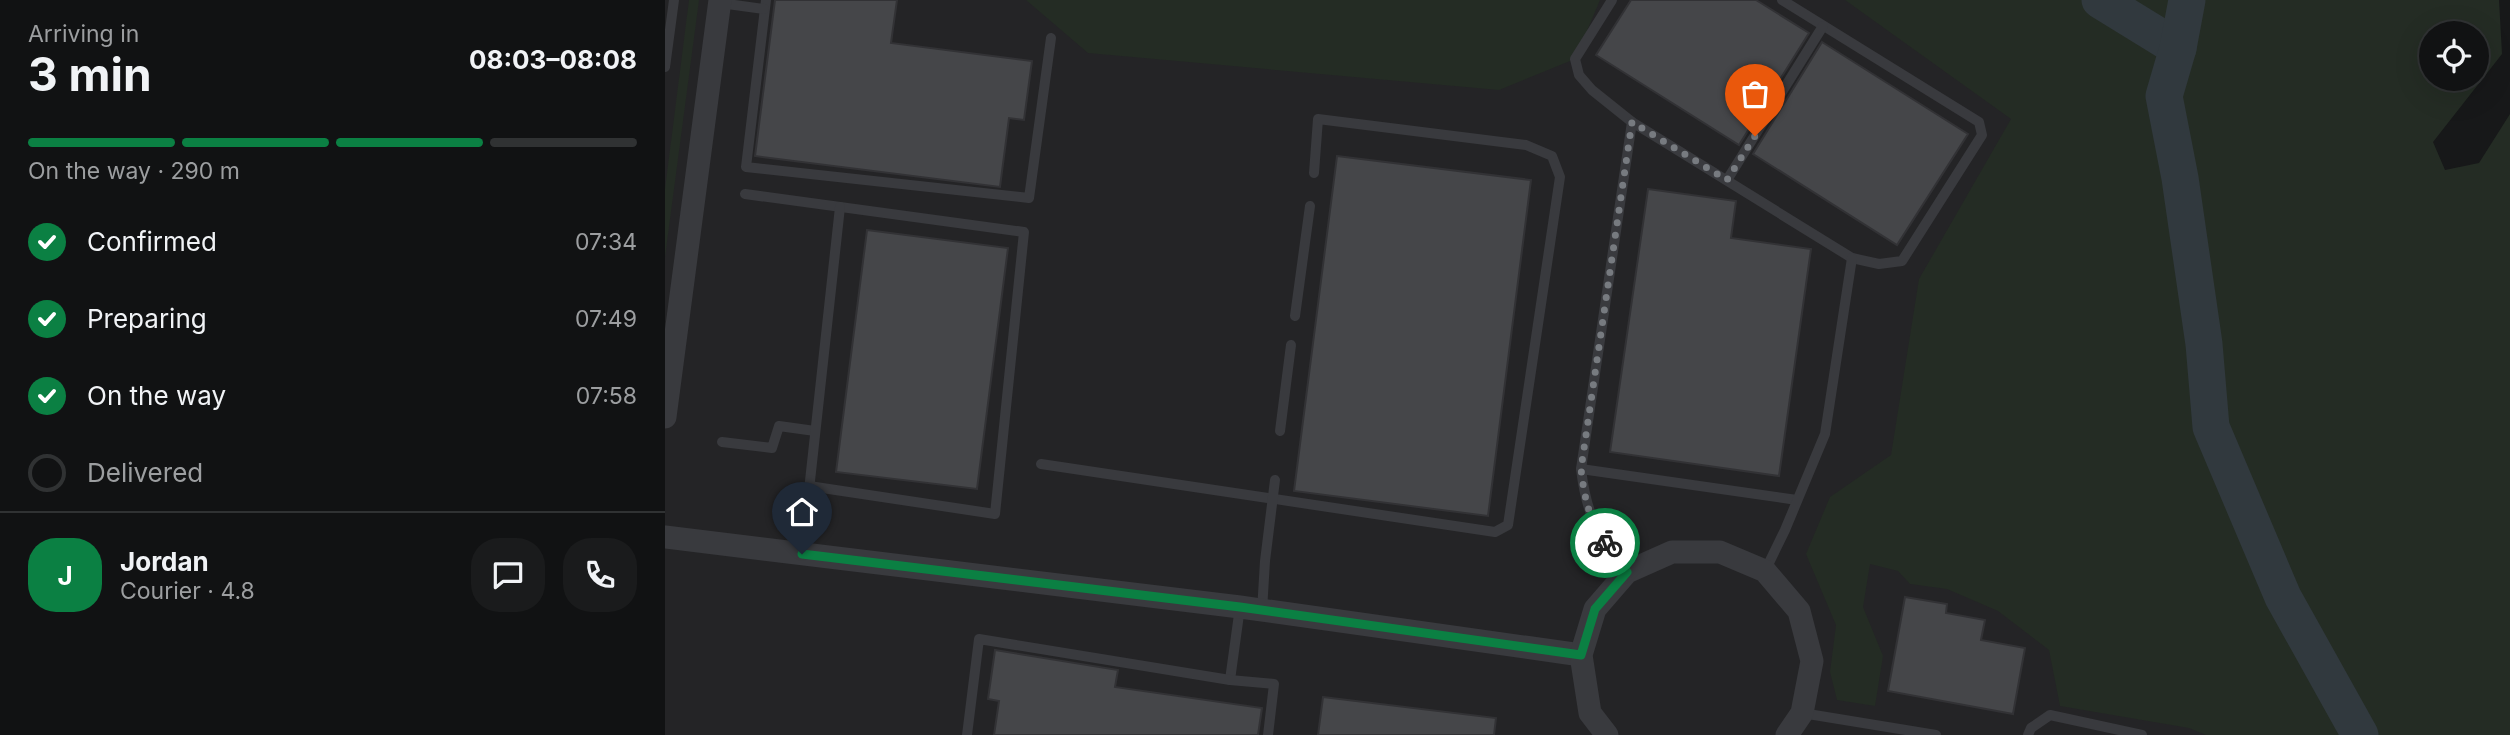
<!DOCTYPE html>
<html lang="en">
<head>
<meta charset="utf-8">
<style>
	:root { --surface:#111213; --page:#1a1b1c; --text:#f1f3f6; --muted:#9c9ea0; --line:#303233; --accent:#0b8043 }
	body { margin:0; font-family:Inter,sans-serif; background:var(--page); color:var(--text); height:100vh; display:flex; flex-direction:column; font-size:26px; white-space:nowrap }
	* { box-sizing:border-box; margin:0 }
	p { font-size:23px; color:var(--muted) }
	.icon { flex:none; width:38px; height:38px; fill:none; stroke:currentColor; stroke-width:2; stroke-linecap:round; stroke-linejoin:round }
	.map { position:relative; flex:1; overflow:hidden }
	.drawer { display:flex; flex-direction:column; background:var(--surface); width:665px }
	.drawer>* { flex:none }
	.buttons { position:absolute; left:1754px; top:21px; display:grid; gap:14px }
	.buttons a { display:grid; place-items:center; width:70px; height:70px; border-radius:50%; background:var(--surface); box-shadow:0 7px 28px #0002,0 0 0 2px var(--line); font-size:35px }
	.pin { position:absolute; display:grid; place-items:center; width:60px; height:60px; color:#fff; margin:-72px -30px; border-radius:50% 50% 50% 0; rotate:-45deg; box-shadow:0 0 7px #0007 }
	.pin .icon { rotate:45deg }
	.courier { position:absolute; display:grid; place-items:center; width:70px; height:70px; margin:-35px; border:5px solid #0b8043; border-radius:50%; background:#fff; color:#222; box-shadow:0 2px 9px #0007 }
	.head em { font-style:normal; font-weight:700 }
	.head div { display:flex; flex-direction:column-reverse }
	.head { display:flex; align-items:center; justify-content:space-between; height:119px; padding:0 28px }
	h1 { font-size:46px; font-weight:700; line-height:52px }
	.bar { display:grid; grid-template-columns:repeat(4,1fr); gap:10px 7px; align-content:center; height:84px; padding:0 28px }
	.bar i { height:9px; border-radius:5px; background:var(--line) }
	.bar .active { background:var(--accent) }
	.bar p { grid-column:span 4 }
	.line { display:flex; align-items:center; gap:18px; padding:0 28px; border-top:2px solid var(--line) }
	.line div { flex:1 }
	.round { display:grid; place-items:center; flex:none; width:74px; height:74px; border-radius:28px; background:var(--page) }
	ol { padding:0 28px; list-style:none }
	li { display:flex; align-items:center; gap:21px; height:77px }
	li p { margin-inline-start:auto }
	li .icon { padding:7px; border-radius:50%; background:var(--accent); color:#fff; stroke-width:4 }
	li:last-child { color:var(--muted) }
	li i { width:38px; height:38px; border:4px solid var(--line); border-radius:50% }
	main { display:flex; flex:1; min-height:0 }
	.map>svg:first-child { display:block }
	.built { fill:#242426 }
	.green { fill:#242c24; fill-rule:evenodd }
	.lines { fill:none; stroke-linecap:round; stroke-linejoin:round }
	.river { stroke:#31393e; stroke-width:37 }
	.building { fill:#454649; stroke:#323235; stroke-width:2 }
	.lane { stroke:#393a3e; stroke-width:10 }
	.street { stroke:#393a3e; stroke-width:23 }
	.done { stroke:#777b80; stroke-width:7; stroke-dasharray:0 12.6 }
	.route { stroke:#0b8043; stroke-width:9 }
</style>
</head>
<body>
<main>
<section class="drawer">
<div class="head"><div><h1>3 min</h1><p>Arriving in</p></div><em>08:03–08:08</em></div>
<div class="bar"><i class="active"></i><i class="active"></i><i class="active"></i><i></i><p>On the way · 290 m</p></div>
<ol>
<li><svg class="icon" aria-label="check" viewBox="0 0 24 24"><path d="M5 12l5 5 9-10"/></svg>Confirmed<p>07:34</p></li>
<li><svg class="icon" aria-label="check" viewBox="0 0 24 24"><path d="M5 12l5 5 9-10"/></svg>Preparing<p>07:49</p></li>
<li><svg class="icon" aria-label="check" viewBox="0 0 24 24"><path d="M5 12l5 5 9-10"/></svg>On the way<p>07:58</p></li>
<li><i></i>Delivered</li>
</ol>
<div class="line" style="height:126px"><b class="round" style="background:var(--accent);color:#fff">J</b><div><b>Jordan</b><p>Courier · 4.8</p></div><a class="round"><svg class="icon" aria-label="chat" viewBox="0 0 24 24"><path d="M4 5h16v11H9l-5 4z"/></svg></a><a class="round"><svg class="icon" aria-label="phone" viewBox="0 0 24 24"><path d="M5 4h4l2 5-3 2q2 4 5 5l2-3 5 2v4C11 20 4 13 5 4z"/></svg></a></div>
</section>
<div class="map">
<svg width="1845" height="735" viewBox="0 0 1845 735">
	<rect width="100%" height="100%" fill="#171819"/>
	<path class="built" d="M 0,0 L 1479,0 L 1597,735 L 0,735 Z"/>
	<g class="green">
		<path d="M 24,0 L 34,0 L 0,257 L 0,189 Z"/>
		<path d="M 361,0 L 935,0 L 910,59 L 834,90 L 423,53 Z"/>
		<path d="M 1180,0 L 1834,0 L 1837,54 L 1768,142 L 1780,170 L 1814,163 L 1845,114 L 1845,735 L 1541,735 L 1524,728 L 1395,706 L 1384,650 L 1333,611 L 1282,589 L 1245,584 L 1233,571 L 1205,564 L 1198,607 L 1218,656 L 1210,706 L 1172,700 L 1165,672 L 1171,625 L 1141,554 L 1165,497 L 1226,455 L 1254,279 L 1346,119 ZM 1766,33 L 1811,33 L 1811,79 L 1766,79 Z"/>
	</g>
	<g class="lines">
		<g class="river">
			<path d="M 1435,0 L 1513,48"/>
			<path d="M 1522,0 L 1513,48 L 1499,96 L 1515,178 L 1539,344 L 1546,427 L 1618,597 L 1695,735"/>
		</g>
	</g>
	<g class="building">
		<path d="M 110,0 L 232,0 L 226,43 L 367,61 L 359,120 L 344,118 L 335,187 L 90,156 Z"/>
		<path d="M 966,0 L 1091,0 L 1144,33 L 1074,145 L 931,55 Z"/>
		<path d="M 1157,42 L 1303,134 L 1232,245 L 1088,154 Z"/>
		<path d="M 672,156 L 866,180 L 823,516 L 629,491 Z"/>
		<path d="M 983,189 L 1071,201 L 1066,238 L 1146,249 L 1114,476 L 945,452 Z"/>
		<path d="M 202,230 L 343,248 L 312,489 L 171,472 Z"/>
		<path d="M 1240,597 L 1282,604 L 1281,613 L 1320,620 L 1316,640 L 1360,648 L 1348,714 L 1223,691 Z"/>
		<path d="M 330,650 L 453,670 L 450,687 L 597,708 L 593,735 L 329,735 L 334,701 L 323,699 Z"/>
		<path d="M 658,697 L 831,718 L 829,735 L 653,735 Z"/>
	</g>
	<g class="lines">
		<g class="lane">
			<path d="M 101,0 L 81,167 L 364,198 L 386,38"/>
			<path d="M 947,0 L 910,59 L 914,75 L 927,90 L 967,122 L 1187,258 L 1214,264 L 1237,261 L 1317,135 L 1314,122 L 1117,0"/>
			<path d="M 55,3 L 99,9"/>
			<path d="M 0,67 L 9,0"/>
			<path d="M 1062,180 L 1158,26"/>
			<path d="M 80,194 L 359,232 L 330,514 L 144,486"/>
			<path d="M 630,316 L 645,206"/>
			<path d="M 615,431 L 626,345"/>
			<path d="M 57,442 L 107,448 L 114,426 L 150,431"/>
			<path d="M 376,464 L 830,532 L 843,525 L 895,177 L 887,156 L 861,145 L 653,119 L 649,173"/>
			<path d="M 916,469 L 1132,500"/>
			<path d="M 137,554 L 175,207"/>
			<path d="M 1100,571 L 1120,530 L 1160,434 L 1187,258"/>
			<path d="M 962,572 C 933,533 922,519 916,469 L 967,122"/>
			<path d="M 597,611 L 600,561 L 610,480"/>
			<path d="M 565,680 L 575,607"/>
			<path d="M 1137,713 L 1271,735"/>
			<path d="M 302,735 L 314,639 L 565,680 L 609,684 L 603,735"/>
			<path d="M 1363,735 L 1366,728 L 1385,715 L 1477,735"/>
		</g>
		<g class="street">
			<path d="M 0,417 L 55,0"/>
			<path d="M 0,537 L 575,607 L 916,655"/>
			<path d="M 942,735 L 925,713 L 916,655 L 930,609 L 962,572 L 1007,552 L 1055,552 L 1100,571 L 1134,611 L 1147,661 L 1137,713 L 1122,735"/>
		</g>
	</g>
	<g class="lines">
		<path class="done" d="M 940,543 C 924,521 919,495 916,469 L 967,122 L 1062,180 L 1090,136"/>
		<path class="route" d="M 137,554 L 575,607 L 916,655 L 930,609 L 962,572 L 940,543"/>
	</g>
</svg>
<div class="buttons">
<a><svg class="icon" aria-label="locate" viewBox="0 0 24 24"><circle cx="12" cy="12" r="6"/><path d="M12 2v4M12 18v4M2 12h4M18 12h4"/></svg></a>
</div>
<div class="pin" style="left:1090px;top:136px;background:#ea580c"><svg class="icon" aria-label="bag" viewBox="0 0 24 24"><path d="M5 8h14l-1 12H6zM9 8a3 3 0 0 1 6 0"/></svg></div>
<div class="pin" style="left:137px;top:554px;background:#1f2937"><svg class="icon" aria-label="home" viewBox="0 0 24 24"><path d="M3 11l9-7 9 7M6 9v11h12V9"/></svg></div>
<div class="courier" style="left:940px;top:543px"><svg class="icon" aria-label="bike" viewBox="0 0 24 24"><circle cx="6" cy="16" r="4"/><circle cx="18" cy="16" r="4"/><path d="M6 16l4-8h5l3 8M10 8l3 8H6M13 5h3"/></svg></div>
</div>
</main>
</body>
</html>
